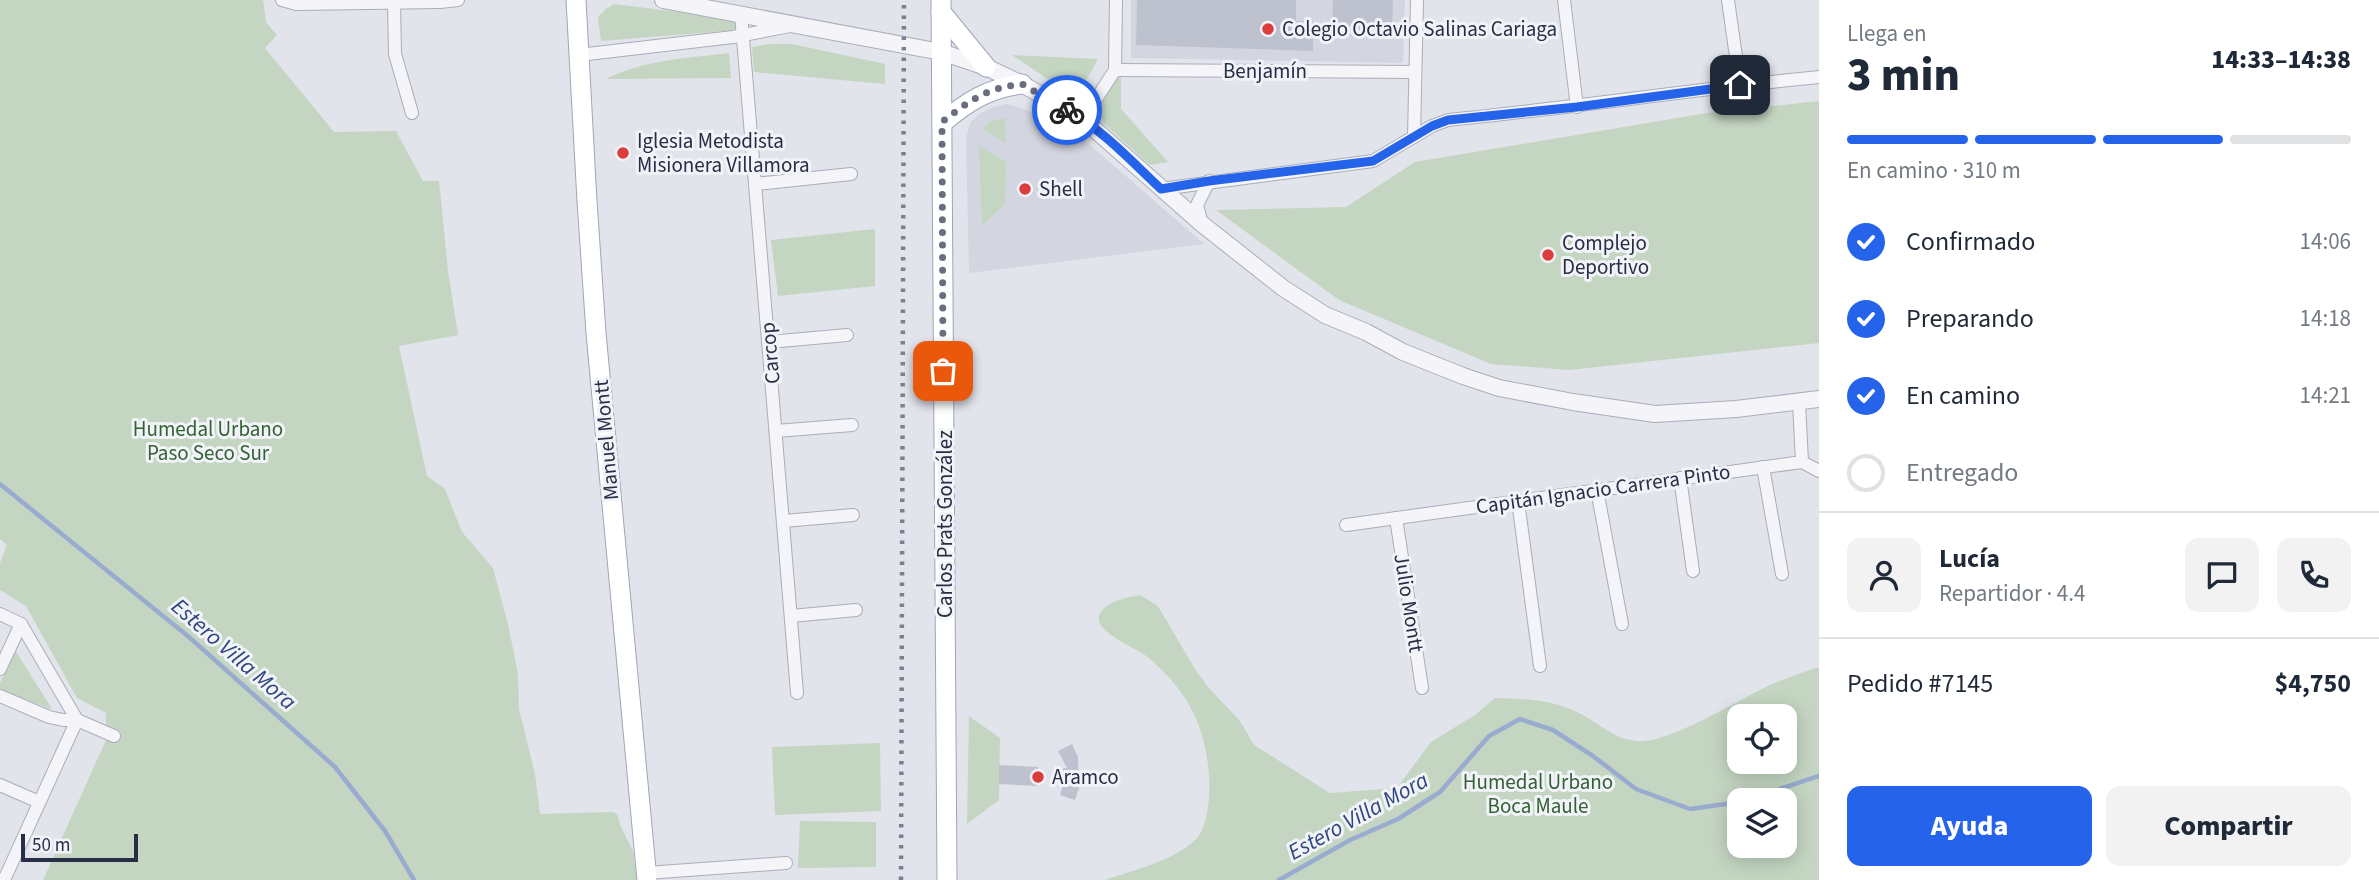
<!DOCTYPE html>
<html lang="es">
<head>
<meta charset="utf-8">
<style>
	:root { --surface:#fff; --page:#f2f2f3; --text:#1f2937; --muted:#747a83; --line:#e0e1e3; --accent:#2563eb }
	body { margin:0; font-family:"Source Sans 3",sans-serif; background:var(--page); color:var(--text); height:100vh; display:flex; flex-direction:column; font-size:26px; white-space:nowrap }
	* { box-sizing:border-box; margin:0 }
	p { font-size:23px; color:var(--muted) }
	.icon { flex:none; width:38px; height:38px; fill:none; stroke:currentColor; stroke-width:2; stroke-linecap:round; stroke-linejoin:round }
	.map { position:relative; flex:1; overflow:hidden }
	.drawer { display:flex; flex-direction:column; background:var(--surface); width:560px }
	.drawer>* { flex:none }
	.controls { position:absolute; left:1727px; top:704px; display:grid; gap:14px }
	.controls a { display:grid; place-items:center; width:70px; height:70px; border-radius:14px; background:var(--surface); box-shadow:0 4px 18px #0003; font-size:35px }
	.scale { position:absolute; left:21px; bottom:18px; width:117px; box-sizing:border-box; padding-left:7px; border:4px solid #282e45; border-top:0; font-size:19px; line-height:24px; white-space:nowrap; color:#282e45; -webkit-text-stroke:5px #f1f3f8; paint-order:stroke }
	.pin { position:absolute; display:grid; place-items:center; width:60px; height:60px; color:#fff; margin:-30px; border-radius:14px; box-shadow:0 4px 10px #0006 }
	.courier { position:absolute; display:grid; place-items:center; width:70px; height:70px; margin:-35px; border:5px solid #2563eb; border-radius:50%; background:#fff; color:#222; box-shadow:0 2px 9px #0007 }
	.head em { font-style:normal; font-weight:800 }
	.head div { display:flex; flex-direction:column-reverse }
	.head { display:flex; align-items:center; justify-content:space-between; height:119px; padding:0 28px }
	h1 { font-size:46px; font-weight:800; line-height:52px }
	.bar { display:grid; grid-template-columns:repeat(4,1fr); gap:10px 7px; align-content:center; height:84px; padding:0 28px }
	.bar i { height:9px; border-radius:5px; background:var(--line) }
	.bar .active { background:var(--accent) }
	.bar p { grid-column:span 4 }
	.line { display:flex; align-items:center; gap:18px; padding:0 28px; border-top:2px solid var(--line) }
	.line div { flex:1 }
	.round { display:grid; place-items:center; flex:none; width:74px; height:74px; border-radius:14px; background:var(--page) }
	ol { padding:0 28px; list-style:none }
	li { display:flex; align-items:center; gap:21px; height:77px }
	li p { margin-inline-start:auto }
	li .icon { padding:7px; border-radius:50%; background:var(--accent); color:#fff; stroke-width:4 }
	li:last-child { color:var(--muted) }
	li i { width:38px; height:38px; border:4px solid var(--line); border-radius:50% }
	.button { display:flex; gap:14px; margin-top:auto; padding:14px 28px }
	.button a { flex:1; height:80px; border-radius:14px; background:var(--accent); color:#fff; font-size:28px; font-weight:800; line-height:80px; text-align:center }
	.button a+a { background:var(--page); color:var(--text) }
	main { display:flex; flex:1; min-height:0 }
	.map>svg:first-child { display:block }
	.built { fill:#d3d6e0 }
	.green { fill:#c4d6c2; fill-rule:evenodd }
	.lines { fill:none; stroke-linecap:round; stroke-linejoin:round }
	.stream { stroke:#99abce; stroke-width:4.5 }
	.building { fill:#bec2cf }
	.minor-casing { stroke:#aaadb9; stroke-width:14 }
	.tertiary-casing { stroke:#aaadb9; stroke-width:18 }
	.primary-casing { stroke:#9fa5b8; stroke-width:21 }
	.minor { stroke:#f5f5f9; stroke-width:12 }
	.tertiary { stroke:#f5f5f9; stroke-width:16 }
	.primary { stroke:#fff; stroke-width:19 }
	.rail { stroke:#798096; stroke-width:4.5; stroke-dasharray:3.5 7; stroke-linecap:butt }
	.done { stroke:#696e7f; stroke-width:7; stroke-dasharray:0 12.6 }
	.route { stroke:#2563eb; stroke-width:9 }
	.poi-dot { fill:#db3d3c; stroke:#f1f3f8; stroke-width:2.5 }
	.labels { text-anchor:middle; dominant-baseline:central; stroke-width:6; stroke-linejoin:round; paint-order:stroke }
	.poi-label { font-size:21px; fill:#282e45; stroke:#f1f3f8; text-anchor:start }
	.street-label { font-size:21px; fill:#282e45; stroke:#f1f3f8 }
	.park-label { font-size:21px; fill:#356234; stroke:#f1f3f8 }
	.water-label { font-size:23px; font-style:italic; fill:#2e457d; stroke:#f1f3f8 }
</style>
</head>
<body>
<main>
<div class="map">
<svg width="1819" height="880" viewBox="0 0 1819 880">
	<rect width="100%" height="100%" fill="#e1e4eb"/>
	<g class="built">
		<path d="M 1131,0 L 1405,0 L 1403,63 L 1131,58 Z"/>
		<path d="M 1007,104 L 1024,109 L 1081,137 L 1204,244 L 969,273 L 966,139 L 970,123 L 979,114 L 993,107 Z"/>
	</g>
	<g class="green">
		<path d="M 0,0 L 263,0 L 266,22 L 277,35 L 265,48 L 334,132 L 396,131 L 423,181 L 439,181 L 448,271 L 458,335 L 399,346 L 427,476 L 445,489 L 462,532 L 493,568 L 508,624 L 518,674 L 519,709 L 535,774 L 540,814 L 613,812 L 617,814 L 621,827 L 633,851 L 637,880 L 43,880 L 106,740 L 106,713 L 77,698 L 26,606 L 0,590 L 0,563 L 7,545 L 0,539 Z"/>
		<path d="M 614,4 L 736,19 L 737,30 L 601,41 L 598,17 L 606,9 Z"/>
		<path d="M 770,44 L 792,44 L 885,64 L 885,84 L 754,72 L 752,47 Z"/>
		<path d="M 729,53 L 731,78 L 606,79 C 642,60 689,58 729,53 Z"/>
		<path d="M 1012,55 L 1098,59 L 1080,92 L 1067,92 Z"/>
		<path d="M 1117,77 L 1121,78 L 1121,109 L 1168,162 L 1150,165 L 1101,121 L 1096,109 Z"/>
		<path d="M 1819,101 L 1819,343 L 1569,370 L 1491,364 L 1339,300 L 1216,210 L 1346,207 L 1415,162 L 1707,113 Z"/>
		<path d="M 1005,118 L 1006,144 L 983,129 L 990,122 Z"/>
		<path d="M 979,146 L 1006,162 L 1005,204 L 982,226 Z"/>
		<path d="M 875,229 L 875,286 L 778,296 L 771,240 Z"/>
		<path d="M 1140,595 L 1158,606 L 1195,669 L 1208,687 L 1240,721 L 1254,745 L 1330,793 L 1397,788 L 1431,742 L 1475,715 L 1495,698 C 1524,699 1553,699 1579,713 C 1599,723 1612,738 1636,741 C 1667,745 1738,700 1768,686 C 1785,678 1802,673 1819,667 L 1819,880 L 1105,880 C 1132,871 1178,859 1197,838 C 1209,824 1210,793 1209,775 C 1205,724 1188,693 1150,659 C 1139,649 1095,633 1099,617 C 1102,602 1127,597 1140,595 ZM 1740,716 L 1785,716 L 1785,761 L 1740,761 ZM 1740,800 L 1785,800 L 1785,845 L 1740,845 Z"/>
		<path d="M 15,650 L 52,709 L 0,690 L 0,683 Z"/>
		<path d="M 969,716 L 1000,738 L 999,800 L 967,824 Z"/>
		<path d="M 880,743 L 881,811 L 775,815 L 772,747 Z"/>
		<path d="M 800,821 L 876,822 L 876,867 L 798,868 Z"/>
	</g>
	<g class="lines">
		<g class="stream">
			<path d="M 0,484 L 189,637 L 335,767 L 385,831 L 414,880"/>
			<path d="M 1747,800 L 1819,776"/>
			<path d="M 1279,880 L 1350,840 L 1398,819 L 1440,792 L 1489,736 L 1520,719 L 1553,730 L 1593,756 L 1636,789 L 1690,809 L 1740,802"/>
		</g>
	</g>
	<g class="building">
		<path d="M 1137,0 L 1296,0 L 1296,21 L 1313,21 L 1313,51 L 1136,45 Z"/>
		<path d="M 1333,0 L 1393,0 L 1392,30 L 1332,28 Z"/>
		<path d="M 1072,744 L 1078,757 L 1079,792 L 1078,790 L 1075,800 L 1060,795 L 1063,785 L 1063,768 L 1067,768 L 1058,751 Z"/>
		<path d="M 999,765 L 1038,767 L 1037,786 L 999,784 Z"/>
	</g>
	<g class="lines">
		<defs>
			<g id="minor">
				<path d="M 282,0 L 296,4 L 440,2 L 458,0"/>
				<path d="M 1564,0 L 1577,107"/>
				<path d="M 1728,0 L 1740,85"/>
				<path d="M 394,3 L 395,54 L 412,113"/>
				<path d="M 741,14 L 797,693"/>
				<path d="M 579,55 L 733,37 L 790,26"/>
				<path d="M 1115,70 L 1415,72"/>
				<path d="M 1083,119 L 1115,70 L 1116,0"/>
				<path d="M 1414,137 L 1417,0"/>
				<path d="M 756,184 L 851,174"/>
				<path d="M 1161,189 L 1373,161 L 1432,126 L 1448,120 C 1572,108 1695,89 1819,77"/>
				<path d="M 1202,224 L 1197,205 L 1209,181"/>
				<path d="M 769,342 L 847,335"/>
				<path d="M 776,431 L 852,425"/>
				<path d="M 1802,462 L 1819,471"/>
				<path d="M 1763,467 L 1782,574"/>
				<path d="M 1680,478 L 1693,571"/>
				<path d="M 1597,490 L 1622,624"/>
				<path d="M 1518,501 L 1540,666"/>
				<path d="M 1396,518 L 1422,688"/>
				<path d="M 784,521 L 853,515"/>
				<path d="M 1346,525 L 1802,462 L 1799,402"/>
				<path d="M 0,614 L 21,624 L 77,720"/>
				<path d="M 791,616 L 856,610"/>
				<path d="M 0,669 L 21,624"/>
				<path d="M 0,696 L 49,717 L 63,720 L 77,720 L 114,736"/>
				<path d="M 0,785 L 39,802"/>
				<path d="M 646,873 L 786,863"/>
				<path d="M 4,880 L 77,720"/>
			</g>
			<path id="tertiary" d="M 663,0 L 941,52 L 986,67 L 1022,84 L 1083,119 L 1202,224 L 1283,288 L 1325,315 L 1366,332 L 1403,352 L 1463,376 L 1499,388 L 1573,402 L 1655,414 L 1736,409 L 1819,399"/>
			<g id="primary">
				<path d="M 576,0 L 587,201 L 596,333 L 647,880"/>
				<path d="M 941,0 L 947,880"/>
				<path d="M 941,12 L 986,67"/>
				<path d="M 942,123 C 967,102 988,88 1022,84"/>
			</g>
		</defs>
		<use href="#minor" class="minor-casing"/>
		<use href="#tertiary" class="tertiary-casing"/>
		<use href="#primary" class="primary-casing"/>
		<use href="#minor" class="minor"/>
		<use href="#tertiary" class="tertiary"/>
		<use href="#primary" class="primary"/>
		<path class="rail" d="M 901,880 L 904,0"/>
	</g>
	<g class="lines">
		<path class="done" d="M 943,371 L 942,122 C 969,101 986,88 1022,84 L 1067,110"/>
		<path class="route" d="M 1067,110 C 1103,130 1131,161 1161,189 L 1209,181 L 1373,161 L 1432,126 L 1448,120 L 1577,107 L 1740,85"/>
	</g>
	<g class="poi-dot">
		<circle cx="1268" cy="29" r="7"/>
		<circle cx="623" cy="153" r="7"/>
		<circle cx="1025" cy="189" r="7"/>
		<circle cx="1548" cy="255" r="7"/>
		<circle cx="1038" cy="777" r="7"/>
	</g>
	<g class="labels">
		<g class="poi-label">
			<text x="1282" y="29">Colegio Octavio Salinas Cariaga</text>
			<text x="637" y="141">Iglesia Metodista<tspan x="637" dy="24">Misionera Villamora</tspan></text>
			<text x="1039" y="189">Shell</text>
			<text x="1562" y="243">Complejo<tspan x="1562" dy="24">Deportivo</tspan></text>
			<text x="1052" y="777">Aramco</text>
		</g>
		<g class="street-label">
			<text x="1265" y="71">Benjamín</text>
			<text transform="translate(770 353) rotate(-95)">Carcop</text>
			<text transform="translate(606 440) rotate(-95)">Manuel Montt</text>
			<text transform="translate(1603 489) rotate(-8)">Capitán Ignacio Carrera Pinto</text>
			<text transform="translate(945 524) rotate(-90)">Carlos Prats González</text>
			<text transform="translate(1409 603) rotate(81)">Julio Montt</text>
		</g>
		<g class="park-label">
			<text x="208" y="429">Humedal Urbano<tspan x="208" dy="24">Paso Seco Sur</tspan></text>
			<text x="1538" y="782">Humedal Urbano<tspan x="1538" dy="24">Boca Maule</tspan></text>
		</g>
		<g class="water-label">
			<text transform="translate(234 654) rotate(41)">Estero Villa Mora</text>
			<text transform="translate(1358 816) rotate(-29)">Estero Villa Mora</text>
		</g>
	</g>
</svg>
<div class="controls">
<a><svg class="icon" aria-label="locate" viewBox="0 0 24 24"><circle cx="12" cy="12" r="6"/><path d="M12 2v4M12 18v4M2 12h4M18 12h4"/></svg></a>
<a><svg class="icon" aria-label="layers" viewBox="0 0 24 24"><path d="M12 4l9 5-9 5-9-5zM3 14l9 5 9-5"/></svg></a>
</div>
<div class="scale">50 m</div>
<div class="pin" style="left:943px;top:371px;background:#ea580c"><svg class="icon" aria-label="bag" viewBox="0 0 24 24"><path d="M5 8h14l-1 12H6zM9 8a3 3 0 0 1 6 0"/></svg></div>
<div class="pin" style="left:1740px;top:85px;background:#1f2937"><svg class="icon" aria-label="home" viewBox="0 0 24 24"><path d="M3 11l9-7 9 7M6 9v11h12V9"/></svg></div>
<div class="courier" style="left:1067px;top:110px"><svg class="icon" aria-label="bike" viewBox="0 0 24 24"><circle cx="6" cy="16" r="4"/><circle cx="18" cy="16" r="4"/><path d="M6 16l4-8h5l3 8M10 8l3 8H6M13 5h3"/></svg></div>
</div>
<section class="drawer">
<div class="head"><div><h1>3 min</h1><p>Llega en</p></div><em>14:33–14:38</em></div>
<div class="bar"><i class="active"></i><i class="active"></i><i class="active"></i><i></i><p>En camino · 310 m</p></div>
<ol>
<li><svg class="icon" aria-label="check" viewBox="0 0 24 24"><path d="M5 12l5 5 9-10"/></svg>Confirmado<p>14:06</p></li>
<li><svg class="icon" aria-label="check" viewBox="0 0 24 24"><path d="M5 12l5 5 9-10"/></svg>Preparando<p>14:18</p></li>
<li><svg class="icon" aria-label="check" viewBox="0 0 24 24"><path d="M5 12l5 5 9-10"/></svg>En camino<p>14:21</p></li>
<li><i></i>Entregado</li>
</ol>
<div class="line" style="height:126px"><a class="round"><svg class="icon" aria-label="person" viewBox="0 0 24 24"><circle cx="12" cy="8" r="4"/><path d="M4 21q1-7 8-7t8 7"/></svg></a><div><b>Lucía</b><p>Repartidor · 4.4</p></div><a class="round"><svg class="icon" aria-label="chat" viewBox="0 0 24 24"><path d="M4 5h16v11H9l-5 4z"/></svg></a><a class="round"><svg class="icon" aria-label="phone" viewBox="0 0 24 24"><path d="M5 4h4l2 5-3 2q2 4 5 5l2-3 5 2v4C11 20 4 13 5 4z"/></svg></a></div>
<div class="line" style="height:91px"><div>Pedido #7145</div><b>$4,750</b></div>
<div class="button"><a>Ayuda</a><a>Compartir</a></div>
</section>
</main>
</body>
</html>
